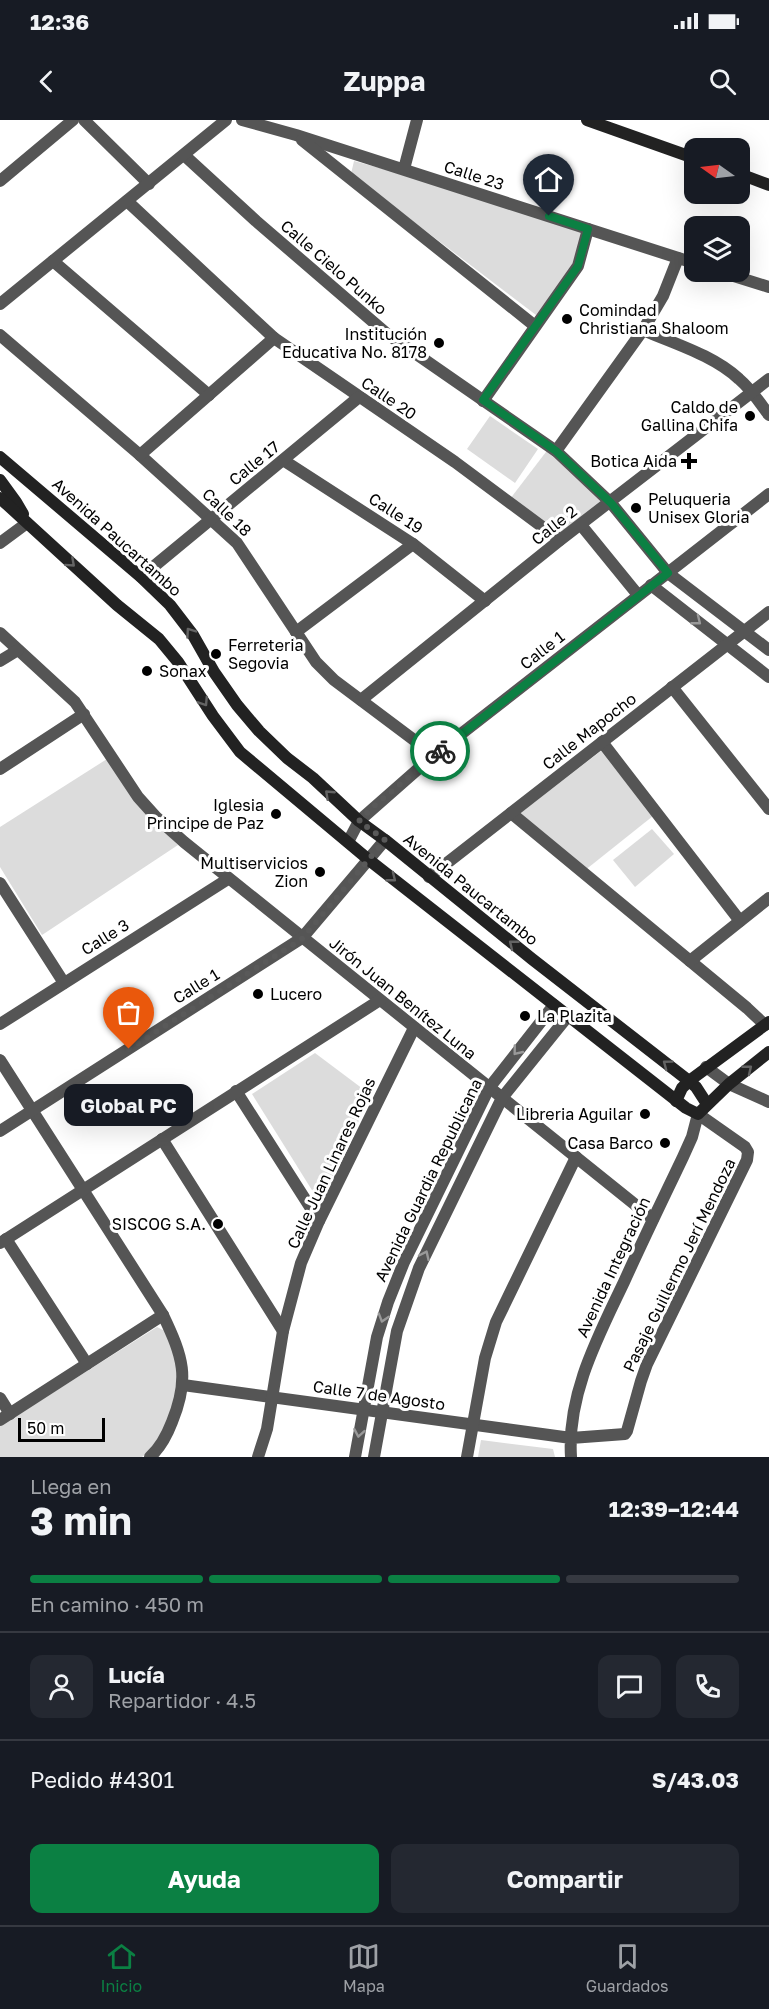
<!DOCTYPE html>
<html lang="es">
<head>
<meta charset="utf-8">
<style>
	:root { --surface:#171b24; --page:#242831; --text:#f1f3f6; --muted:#9ea1a6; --line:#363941; --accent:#0b8043 }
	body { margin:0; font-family:"Golos Text",sans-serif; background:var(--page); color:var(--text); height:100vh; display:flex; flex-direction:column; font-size:22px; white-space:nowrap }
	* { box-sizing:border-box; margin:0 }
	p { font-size:20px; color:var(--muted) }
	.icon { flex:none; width:33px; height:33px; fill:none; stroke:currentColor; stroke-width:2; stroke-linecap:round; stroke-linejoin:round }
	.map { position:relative; height:1337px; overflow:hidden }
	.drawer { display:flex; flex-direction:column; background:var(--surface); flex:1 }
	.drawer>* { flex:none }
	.needle { width:39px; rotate:284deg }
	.tools { position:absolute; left:684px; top:18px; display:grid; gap:12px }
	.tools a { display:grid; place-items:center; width:66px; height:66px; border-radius:12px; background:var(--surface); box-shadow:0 6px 24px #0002; font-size:30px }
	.scale { position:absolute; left:18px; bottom:15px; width:87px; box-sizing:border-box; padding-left:6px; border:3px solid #000; border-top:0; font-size:16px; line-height:21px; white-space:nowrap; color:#000; -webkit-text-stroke:4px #fff; paint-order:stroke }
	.pin { position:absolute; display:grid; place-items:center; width:51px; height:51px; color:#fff; margin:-62px -26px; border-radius:50% 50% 50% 0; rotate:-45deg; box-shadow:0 0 6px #0007 }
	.pin .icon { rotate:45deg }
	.courier { position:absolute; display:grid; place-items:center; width:60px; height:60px; margin:-30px; border:4px solid #0b8043; border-radius:50%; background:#fff; color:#222; box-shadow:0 2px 8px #0007 }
	.bubble { position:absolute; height:42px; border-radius:12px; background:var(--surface); box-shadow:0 6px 24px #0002; font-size:20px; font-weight:700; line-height:42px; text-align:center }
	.headline em { font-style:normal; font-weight:700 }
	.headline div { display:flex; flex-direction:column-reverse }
	.headline { display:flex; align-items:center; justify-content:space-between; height:102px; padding:0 30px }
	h1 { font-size:39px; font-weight:700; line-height:45px }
	.bar { display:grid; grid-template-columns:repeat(4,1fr); gap:9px 6px; align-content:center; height:72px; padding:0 30px }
	.bar i { height:8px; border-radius:4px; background:var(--line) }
	.bar .on { background:var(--accent) }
	.bar p { grid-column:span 4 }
	.line { display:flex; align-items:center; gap:15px; padding:0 30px; border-top:2px solid var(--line) }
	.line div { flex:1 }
	.round { display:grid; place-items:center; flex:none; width:63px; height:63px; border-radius:12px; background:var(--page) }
	.button { display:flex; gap:12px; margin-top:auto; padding:12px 30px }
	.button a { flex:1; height:69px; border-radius:12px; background:var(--accent); color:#fff; font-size:24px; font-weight:700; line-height:69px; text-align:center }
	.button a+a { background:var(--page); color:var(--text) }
	.status { display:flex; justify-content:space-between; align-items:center; height:42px; padding:0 30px; background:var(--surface); direction:ltr }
	.status svg { height:16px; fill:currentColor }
	header { display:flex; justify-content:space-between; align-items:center; height:78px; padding:0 30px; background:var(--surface); font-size:27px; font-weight:700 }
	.menu { display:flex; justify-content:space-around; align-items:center; height:84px; border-top:2px solid var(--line); background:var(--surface); font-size:16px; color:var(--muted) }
	.menu a { display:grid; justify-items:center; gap:3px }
	.menu .on { color:var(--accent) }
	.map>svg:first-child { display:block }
	.green { fill:#dcdcdc }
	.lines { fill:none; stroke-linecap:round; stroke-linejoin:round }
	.minor { stroke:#555; stroke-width:12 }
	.tertiary { stroke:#555; stroke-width:12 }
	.secondary { stroke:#222; stroke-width:12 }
	.oneway { stroke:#646464 }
	.oneway2 { stroke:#999 }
	.done { stroke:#595959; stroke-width:6; stroke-dasharray:0 10.8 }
	.route { stroke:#0b8043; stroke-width:8 }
	.poi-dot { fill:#000; stroke:#fff; stroke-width:2 }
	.labels { text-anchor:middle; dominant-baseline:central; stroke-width:6; stroke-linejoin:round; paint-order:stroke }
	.street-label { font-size:16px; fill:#000; stroke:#fff }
	.poi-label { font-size:16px; fill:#000; stroke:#fff; text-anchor:end }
</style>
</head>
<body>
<div class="status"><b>12:36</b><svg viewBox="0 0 49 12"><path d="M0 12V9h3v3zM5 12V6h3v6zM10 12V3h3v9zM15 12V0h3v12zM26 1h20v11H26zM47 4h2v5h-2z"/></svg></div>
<header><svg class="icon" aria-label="back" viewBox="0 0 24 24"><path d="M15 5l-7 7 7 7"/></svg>Zuppa<svg class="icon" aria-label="search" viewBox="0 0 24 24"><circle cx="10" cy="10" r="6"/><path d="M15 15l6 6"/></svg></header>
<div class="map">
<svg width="769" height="1337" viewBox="0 0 769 1337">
	<rect width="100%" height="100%" fill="#fff"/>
	<g class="green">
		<path d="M 354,41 L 585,104 L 574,145 L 536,195 L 351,54 Z"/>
		<path d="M 490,296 L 538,329 L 515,363 L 467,329 Z"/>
		<path d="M 549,328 L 608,378 L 560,417 L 510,379 Z"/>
		<path d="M 601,631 L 653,696 L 584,751 L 519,694 Z"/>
		<path d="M 107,639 L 158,706 L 178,725 L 42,815 L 0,747 L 0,707 Z"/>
		<path d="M 652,709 L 674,734 L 635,767 L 613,740 Z"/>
		<path d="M 315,933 L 371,975 L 320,1083 L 252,974 Z"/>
		<path d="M 157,1207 L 165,1211 C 170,1225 179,1241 179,1256 C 179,1281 162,1322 142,1337 L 0,1337 L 0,1306 Z"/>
		<path d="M 481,1320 L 553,1329 L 555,1337 L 478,1337 Z"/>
	</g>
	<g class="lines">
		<g class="minor">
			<path d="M 84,0 L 149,64"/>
			<path d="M 242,0 L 296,15 L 694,143"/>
			<path d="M 302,20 L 535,206"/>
			<path d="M 184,35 L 256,101 L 386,213 L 556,331 L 611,383 L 668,453 L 769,530"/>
			<path d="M 404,49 L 417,0"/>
			<path d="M 0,61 L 73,0"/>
			<path d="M 127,81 L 274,218 L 455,342 L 560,420"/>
			<path d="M 53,141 L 209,275"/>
			<path d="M 721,152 L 769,167"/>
			<path d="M 0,184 L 226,0"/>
			<path d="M 643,210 C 675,224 713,235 739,259 C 751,269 760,283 769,295"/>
			<path d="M 0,215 L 140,335 L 237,423 L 316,542 L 334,560 L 434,635"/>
			<path d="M 483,281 L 578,146 L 588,109"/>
			<path d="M 556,331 L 643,210 L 663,176 L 678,138"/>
			<path d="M 140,335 L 274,218"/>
			<path d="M 283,340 L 413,424 L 485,481"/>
			<path d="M 581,405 L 638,475"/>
			<path d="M 141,457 L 359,277"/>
			<path d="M 651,465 L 769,557"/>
			<path d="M 296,512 L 413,424"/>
			<path d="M 0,513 L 75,582 L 138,677 L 156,697 L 184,722 L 653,1099"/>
			<path d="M 0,541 L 18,530"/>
			<path d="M 672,567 L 769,689"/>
			<path d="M 361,580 L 560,420 L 769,259"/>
			<path d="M 602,622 L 740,801"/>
			<path d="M 0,649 L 84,594"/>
			<path d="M 511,693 L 747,888 L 765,905"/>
			<path d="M 348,722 L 359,701 L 434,635 L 769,374"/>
			<path d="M 429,757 L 769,492"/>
			<path d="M 0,763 L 64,863"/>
			<path d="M 690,841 L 769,778"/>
			<path d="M 0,904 L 228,759"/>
			<path d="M 0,940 L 163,1195 C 183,1237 190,1258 172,1302 C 167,1315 160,1328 150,1337"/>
			<path d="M 706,947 L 729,964 L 769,982"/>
			<path d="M 236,971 L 319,1101"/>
			<path d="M 162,1019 L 283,1211"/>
			<path d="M 6,1119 L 87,1244"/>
			<path d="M 0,1123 L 380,880"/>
			<path d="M 183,1265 L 571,1318 L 625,1314 L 627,1311 L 641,1261 L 647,1244 L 747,1040 L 748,1032 L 745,1027 L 698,994 L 692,1017 L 683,1037 C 663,1079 643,1120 624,1162 C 598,1217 567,1274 571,1337"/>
			<path d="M 0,1278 L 10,1294"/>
			<path d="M 0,1300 L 163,1195"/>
			<path d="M 258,1337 L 267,1309 L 283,1211 L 301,1143 L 319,1101 L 414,908"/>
			<path d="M 355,1337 L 377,1217 L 388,1182 L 404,1142 L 489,968 L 554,885"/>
			<path d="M 374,1337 L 397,1211 L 419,1148 L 502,978 L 568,896"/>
			<path d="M 467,1337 L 485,1238 L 496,1202 L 576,1037"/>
		</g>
		<g class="tertiary">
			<path d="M 0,423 L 27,403"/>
			<path d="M 0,1011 L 302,818 L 385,720"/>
		</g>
		<g class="secondary">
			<path d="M 587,0 L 694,38"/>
			<path d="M 740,54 L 769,65"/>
			<path d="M 0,337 L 141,457 L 170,485 L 193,515 L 214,552 L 237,585 L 259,611 L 287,638 L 313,658 L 359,701 L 385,720 L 532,839 L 689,961 L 696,967 L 707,984"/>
			<path d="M 0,360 L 16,382 L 23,394"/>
			<path d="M 0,378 L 117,485 L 159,519 L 178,542 L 213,596 L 240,632 L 369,740 L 686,988 L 698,994 L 729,964 L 769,932"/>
			<path d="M 676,981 L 682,968 L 689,961 L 769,902"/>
		</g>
	</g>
	<defs><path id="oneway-chevron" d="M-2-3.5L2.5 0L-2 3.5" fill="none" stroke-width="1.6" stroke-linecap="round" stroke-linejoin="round" transform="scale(1.5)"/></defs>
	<g class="oneway">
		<use href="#oneway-chevron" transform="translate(71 443) rotate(42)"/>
		<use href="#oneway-chevron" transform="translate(190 512) rotate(-125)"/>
		<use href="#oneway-chevron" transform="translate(204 582) rotate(57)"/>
		<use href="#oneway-chevron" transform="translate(329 674) rotate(-137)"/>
		<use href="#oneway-chevron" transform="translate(392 758) rotate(38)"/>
		<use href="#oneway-chevron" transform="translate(513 824) rotate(-141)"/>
		<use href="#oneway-chevron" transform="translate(667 944) rotate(-143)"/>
		<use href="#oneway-chevron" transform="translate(748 949) rotate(-39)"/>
	</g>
	<g class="oneway2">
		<use href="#oneway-chevron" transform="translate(697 501) rotate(38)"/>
		<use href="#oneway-chevron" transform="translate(517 931) rotate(129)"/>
		<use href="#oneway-chevron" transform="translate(425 1135) rotate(-65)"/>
		<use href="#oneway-chevron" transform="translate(383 1198) rotate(107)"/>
		<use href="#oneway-chevron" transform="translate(359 1313) rotate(100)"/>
	</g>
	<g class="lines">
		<path class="done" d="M 129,929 L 302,819 L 385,720 L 359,701 L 374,686 L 440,631"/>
		<path class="route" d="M 440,631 L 668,453 L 611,383 L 556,331 L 483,280 L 578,146 L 588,109 L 549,96"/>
	</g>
	<g class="poi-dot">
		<circle cx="567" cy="199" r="6"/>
		<circle cx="439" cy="223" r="6"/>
		<circle cx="750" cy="296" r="6"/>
		<path d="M686 332h6v6h6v6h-6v6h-6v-6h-6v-6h6z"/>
		<circle cx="636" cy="388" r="6"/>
		<circle cx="216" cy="534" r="6"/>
		<circle cx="147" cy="551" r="6"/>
		<circle cx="276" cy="694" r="6"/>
		<circle cx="320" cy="752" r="6"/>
		<circle cx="258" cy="874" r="6"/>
		<circle cx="525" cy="896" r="6"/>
		<circle cx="645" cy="994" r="6"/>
		<circle cx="665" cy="1023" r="6"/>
		<circle cx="218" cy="1104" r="6"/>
	</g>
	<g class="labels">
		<g class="street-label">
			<text transform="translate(474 55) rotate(18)">Calle 23</text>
			<text transform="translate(334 147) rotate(41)">Calle Cielo Punko</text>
			<text transform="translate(389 278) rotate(34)">Calle 20</text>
			<text transform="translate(254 343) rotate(-39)">Calle 17</text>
			<text transform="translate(227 392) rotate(44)">Calle 18</text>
			<text transform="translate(396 393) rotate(33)">Calle 19</text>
			<text transform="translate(554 405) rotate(-38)">Calle 2</text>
			<text transform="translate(117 417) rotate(42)">Avenida Paucartambo</text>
			<text transform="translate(542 530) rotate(-38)">Calle 1</text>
			<text transform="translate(589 611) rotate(-38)">Calle Mapocho</text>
			<text transform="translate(471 769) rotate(39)">Avenida Paucartambo</text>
			<text transform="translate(105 817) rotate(-32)">Calle 3</text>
			<text transform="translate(196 866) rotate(-32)">Calle 1</text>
			<text transform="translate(403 878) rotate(39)">Jirón Juan Benítez Luna</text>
			<text transform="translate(331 1043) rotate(-65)">Calle Juan Linares Rojas</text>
			<text transform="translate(428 1060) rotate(-64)">Avenida Guardia Republicana</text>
			<text transform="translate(679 1145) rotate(-64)">Pasaje Guillermo Jerí Mendoza</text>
			<text transform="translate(613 1147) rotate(-65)">Avenida Integración</text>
			<text transform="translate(379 1275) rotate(8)">Calle 7 de Agosto</text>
		</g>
		<g class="poi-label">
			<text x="579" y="190" text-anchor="start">Comindad<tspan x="579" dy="18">Christiana Shaloom</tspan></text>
			<text x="427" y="214">Institución<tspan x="427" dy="18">Educativa No. 8178</tspan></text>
			<text x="738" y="287">Caldo de<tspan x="738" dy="18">Gallina Chifa</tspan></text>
			<text x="677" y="341">Botica Aida</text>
			<text x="648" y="379" text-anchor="start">Peluqueria<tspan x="648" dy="18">Unisex Gloria</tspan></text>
			<text x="228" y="525" text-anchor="start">Ferreteria<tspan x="228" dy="18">Segovia</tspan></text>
			<text x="159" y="551" text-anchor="start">Sonax</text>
			<text x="264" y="685">Iglesia<tspan x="264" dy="18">Principe de Paz</tspan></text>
			<text x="308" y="743">Multiservicios<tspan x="308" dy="18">Zion</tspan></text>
			<text x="270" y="874" text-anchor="start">Lucero</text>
			<text x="537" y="896" text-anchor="start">La Plazita</text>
			<text x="633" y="994">Libreria Aguilar</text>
			<text x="653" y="1023">Casa Barco</text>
			<text x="206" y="1104">SISCOG S.A.</text>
		</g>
	</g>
</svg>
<div class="tools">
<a><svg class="needle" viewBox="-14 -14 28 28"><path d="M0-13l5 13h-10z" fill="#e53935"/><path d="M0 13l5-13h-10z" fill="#9ea1a6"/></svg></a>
<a><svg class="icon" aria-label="layers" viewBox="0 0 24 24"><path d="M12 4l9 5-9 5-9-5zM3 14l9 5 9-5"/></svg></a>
</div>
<div class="scale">50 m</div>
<div class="pin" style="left:129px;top:929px;background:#ea580c"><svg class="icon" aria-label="bag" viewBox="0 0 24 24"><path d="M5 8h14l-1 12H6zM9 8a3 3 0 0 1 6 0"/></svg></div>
<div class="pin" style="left:549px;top:96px;background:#1f2937"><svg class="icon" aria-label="home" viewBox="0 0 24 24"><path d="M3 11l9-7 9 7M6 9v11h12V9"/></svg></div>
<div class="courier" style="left:440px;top:631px"><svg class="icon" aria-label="bike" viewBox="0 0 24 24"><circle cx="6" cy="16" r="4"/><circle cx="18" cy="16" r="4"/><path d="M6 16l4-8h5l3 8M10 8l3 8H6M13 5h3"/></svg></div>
<div class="bubble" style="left:64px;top:964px;width:129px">Global PC</div>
</div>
<section class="drawer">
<div class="headline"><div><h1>3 min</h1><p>Llega en</p></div><em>12:39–12:44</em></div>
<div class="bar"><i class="on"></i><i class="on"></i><i class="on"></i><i></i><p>En camino · 450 m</p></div>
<div class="line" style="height:108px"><a class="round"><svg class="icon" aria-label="person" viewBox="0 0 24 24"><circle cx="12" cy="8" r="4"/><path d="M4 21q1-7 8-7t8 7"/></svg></a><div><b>Lucía</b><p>Repartidor · 4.5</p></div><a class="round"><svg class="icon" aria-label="chat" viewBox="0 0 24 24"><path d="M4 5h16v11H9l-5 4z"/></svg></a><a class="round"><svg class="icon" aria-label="phone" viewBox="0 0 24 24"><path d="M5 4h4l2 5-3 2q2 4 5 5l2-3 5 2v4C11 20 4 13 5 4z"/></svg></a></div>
<div class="line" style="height:78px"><div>Pedido #4301</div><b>S/43.03</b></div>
<div class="button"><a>Ayuda</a><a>Compartir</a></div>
</section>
<nav class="menu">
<a class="on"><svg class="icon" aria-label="home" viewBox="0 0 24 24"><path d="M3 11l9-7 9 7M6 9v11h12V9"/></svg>Inicio</a>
<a><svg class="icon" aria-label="map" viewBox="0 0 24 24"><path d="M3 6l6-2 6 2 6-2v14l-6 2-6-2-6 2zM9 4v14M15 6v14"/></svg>Mapa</a>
<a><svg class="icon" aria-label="saved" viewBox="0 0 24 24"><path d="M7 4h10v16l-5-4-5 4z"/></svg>Guardados</a>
</nav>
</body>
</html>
